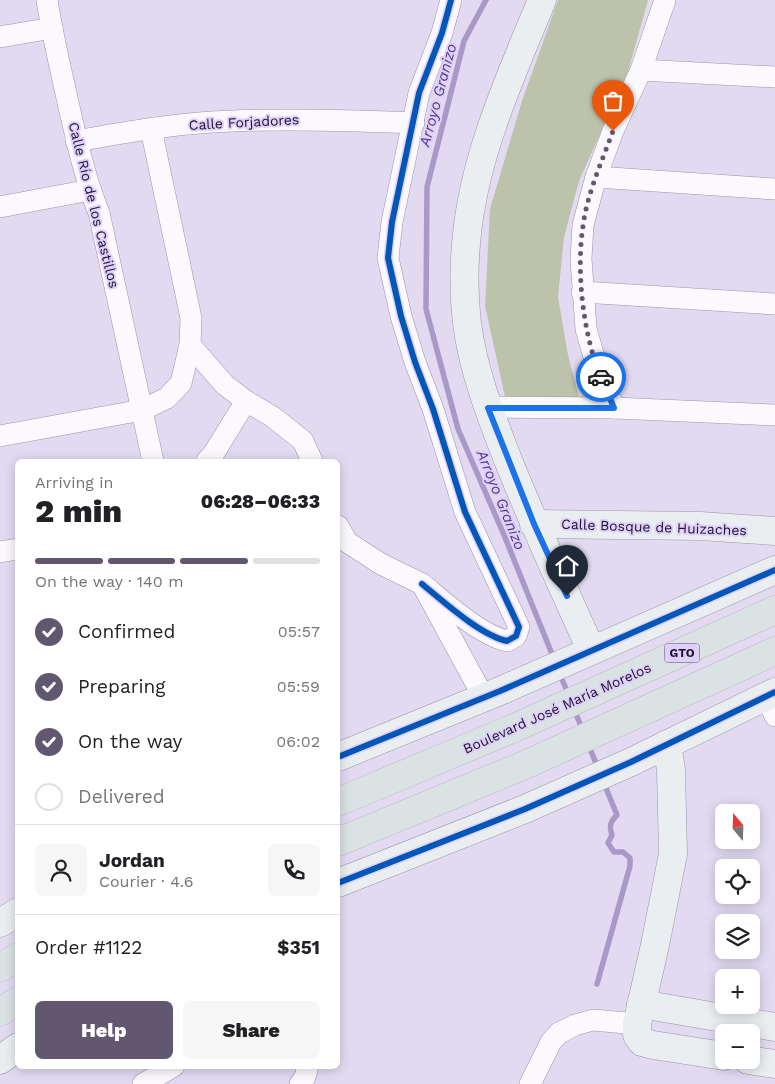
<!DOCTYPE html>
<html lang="en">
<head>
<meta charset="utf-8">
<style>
	:root { --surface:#fff; --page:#f6f6f6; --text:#202124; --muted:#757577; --line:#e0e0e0; --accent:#615870 }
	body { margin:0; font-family:"Work Sans",sans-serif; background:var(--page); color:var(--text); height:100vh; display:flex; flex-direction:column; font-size:19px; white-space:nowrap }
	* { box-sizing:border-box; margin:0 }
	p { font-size:16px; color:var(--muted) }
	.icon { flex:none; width:28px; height:28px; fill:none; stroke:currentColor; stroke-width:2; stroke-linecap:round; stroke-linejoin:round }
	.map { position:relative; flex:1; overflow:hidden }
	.details { position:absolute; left:15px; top:459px; width:325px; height:610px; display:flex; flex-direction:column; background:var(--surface); border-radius:8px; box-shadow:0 2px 12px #0003 }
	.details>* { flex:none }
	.needle { width:32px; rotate:341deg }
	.tools { position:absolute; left:715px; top:804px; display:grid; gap:10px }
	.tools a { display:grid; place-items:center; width:45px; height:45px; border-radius:8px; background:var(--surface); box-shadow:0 2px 12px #0003; font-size:25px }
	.pin { position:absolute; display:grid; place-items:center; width:42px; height:42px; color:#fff; margin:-51px -21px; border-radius:50% 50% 50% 0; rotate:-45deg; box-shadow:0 0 5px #0007 }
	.pin .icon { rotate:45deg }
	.courier { position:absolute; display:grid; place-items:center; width:50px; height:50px; margin:-25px; border:4px solid #1a73e8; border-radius:50%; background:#fff; color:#222; box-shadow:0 1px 6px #0007 }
	.headline em { font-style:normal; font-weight:800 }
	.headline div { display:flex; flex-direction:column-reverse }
	.headline { display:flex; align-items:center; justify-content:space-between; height:85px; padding:0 20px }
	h1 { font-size:32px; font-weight:800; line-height:38px }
	.bar { display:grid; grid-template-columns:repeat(4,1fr); gap:8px 5px; align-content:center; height:60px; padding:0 20px }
	.bar i { height:6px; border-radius:4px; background:var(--line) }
	.bar .current { background:var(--accent) }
	.bar p { grid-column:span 4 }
	.line { display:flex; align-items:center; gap:12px; padding:0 20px; border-top:1px solid var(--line) }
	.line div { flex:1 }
	.round { display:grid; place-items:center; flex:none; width:52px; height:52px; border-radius:8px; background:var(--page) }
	ol { padding:0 20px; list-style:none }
	li { display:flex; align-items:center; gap:15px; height:55px }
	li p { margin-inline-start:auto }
	li .icon { padding:5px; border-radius:50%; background:var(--accent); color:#fff; stroke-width:4 }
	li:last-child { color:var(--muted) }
	li i { width:28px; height:28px; border:2px solid var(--line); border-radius:50% }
	.action { display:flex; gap:10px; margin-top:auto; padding:10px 20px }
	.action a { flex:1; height:58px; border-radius:8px; background:var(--accent); color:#fff; font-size:20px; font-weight:800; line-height:58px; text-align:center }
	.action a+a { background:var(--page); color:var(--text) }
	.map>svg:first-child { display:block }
	.green { fill:#bdc2ab }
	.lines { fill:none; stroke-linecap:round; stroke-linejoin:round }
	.stream { stroke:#a999c9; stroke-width:5.5 }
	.street-casing { stroke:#9b93a9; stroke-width:22 }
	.secondary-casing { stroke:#9b93a9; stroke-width:29 }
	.primary-casing { stroke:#beb9c8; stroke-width:29 }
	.street { stroke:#fbf9fd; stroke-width:21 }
	.secondary { stroke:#ebeef0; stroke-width:28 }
	.primary { stroke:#dbe2e3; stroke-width:28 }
	.cycleway-casing { stroke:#ded0fb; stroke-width:9 }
	.cycleway { stroke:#0057b8; stroke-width:6 }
	.done { stroke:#615870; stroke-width:5; stroke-dasharray:0 9 }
	.route { stroke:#1a73e8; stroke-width:6 }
	.labels { text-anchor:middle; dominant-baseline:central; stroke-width:4; stroke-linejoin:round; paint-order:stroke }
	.shield { fill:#ded0fb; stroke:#564b69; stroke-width:1 }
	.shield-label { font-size:12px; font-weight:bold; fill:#1b122b }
	.street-label { font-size:14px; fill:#1b122b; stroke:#ded0fb }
	.water-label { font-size:15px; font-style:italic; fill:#563982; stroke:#ded0fb }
</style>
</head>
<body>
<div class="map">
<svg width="775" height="1084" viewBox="0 0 775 1084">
	<rect width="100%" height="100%" fill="#e2daf1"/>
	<path class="green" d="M 558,0 L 648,0 L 628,72 L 579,181 L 564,237 L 558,297 L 568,355 L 580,401 L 506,401 L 485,306 L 490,209 L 522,101 Z"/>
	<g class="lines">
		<g class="stream">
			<path d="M 486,0 L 464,41 L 427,187 L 426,309 L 458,429 L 504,535 L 554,659"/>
			<path d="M 559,672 L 569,696"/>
			<path d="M 574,709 L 583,731"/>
			<path d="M 588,744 L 598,768"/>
			<path d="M 597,984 L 630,866 L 630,858 L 623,852 L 614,852 L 608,843 L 612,835 C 609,826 610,822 617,815 L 603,781"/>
		</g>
		<defs>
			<g id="street">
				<path d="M 47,0 C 52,33 60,66 67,98 C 76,137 84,176 99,213 L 153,461"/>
				<path d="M 0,37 L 52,28"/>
				<path d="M 641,70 L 775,77"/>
				<path d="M 76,141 C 121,133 166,125 212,122 C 279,118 346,120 414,123"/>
				<path d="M 596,177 L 775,189"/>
				<path d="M 0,207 L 90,190"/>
				<path d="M 582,292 L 775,304"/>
				<path d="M 190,345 L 225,385 L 246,401 L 273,417 L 303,441 L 312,461"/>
				<path d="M 488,407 L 614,408 L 775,415"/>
				<path d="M 614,408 L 597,367 L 586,329 L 581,259 L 583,225 L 596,177 L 613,131 L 641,70 L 665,0"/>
				<path d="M 0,436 L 142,410 L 167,398 L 181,383 L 190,345 L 191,318 L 151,129"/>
				<path d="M 207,461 L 214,453 L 246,401"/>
				<path d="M 338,526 L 347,542 L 381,564 L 422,584 L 484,698"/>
				<path d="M 0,552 L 18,549"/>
				<path d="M 422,584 C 444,602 480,635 507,641 L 516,636 L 519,627 L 465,512 L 433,409 L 415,362 L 401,316 L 388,258 L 392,222 L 419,93 L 442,33 L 451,0"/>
				<path d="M 766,696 L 775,716"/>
				<path d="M 143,1084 L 174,1066"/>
				<path d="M 300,1084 L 305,1077 L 308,1066"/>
				<path d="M 530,1084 L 551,1042 L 559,1033 L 575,1025 L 593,1020 L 637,1024"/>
			</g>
			<g id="secondary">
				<path d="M 542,0 C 512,73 478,147 468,225 C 464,257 463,291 467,323 C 473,371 491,416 508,460 C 534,525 563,587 591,650"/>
				<path d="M 534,524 L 700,526 L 775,531"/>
				<path d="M 667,744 L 671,770 L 673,854 L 655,945 L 637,1024 L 637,1035 L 642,1042 L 653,1045 L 724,1056"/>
				<path d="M 338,757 L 500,691 L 775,570"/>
				<path d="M 338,883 L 525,809 L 631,762 L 775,692"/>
				<path d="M 0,923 L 18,912"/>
				<path d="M 641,1004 L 775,1027"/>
				<path d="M 0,1060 L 18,1047"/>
				<path d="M 748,1060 L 775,1064"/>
			</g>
			<g id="primary">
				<path d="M 338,802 L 514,728 L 775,610"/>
				<path d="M 338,842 L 527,764 L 775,651"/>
				<path d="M 0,968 L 18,957"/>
				<path d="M 0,1012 L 18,1001"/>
			</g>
		</defs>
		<use href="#street" class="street-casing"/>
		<use href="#secondary" class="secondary-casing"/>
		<use href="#primary" class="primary-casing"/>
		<use href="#street" class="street"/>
		<use href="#secondary" class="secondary"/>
		<use href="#primary" class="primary"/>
		<defs>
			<g id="cycleway">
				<path d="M 422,584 C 444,602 480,635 507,641 L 516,636 L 519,627 L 465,512 L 433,409 L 415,362 L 401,316 L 388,258 L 392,222 L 419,93 L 442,33 L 451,0"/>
				<path d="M 338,757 L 500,691 L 775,570"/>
				<path d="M 338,883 L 525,809 L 631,762 L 775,692"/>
			</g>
		</defs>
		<use href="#cycleway" class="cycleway-casing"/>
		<use href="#cycleway" class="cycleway"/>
	</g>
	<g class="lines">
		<path class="done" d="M 601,377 C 583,335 576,271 583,226 C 587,194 602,161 613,131"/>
		<path class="route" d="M 567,596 L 534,524 L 488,408 L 614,408 L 601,377"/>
	</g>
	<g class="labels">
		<rect class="shield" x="664.5" y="643.5" width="35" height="19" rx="4"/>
		<g class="shield-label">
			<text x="682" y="653">GTO</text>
		</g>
		<g class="street-label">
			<text transform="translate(244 122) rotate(-3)">Calle Forjadores</text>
			<text transform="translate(94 205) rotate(76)">Calle Río de los Castillos</text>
			<text transform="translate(654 527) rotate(2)">Calle Bosque de Huizaches</text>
			<text transform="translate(557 708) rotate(-24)">Boulevard José María Morelos</text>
		</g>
		<g class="water-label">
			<text transform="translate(438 95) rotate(-75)">Arroyo Granizo</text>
			<text transform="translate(501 500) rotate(68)">Arroyo Granizo</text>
		</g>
	</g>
</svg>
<div class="tools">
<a><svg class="needle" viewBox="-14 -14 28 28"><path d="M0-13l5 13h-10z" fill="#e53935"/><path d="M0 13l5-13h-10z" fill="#757577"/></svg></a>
<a><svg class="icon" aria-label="locate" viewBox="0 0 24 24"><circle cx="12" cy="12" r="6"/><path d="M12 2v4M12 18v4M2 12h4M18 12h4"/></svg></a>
<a><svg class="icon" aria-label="layers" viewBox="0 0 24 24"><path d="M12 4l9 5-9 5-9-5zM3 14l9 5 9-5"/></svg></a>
<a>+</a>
<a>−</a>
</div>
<div class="pin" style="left:613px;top:131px;background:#ea580c"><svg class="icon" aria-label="bag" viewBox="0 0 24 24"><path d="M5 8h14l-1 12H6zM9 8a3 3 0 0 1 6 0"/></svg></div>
<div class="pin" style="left:567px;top:596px;background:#1f2937"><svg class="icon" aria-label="home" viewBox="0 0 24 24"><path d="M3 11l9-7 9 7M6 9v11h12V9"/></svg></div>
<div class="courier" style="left:601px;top:377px"><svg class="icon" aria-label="car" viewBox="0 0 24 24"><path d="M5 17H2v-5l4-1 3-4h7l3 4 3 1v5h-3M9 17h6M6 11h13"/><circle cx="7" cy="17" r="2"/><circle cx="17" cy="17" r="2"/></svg></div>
<section class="details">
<div class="headline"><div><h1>2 min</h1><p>Arriving in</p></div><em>06:28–06:33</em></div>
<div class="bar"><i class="current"></i><i class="current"></i><i class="current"></i><i></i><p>On the way · 140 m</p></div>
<ol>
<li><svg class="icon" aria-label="check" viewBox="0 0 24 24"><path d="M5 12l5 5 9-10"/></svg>Confirmed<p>05:57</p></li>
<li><svg class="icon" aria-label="check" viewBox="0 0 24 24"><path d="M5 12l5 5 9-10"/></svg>Preparing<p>05:59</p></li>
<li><svg class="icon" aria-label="check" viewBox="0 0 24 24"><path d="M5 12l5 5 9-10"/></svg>On the way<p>06:02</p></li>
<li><i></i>Delivered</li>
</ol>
<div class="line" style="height:90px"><a class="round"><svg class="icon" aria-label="person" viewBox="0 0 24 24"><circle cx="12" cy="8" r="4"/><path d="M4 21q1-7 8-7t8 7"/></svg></a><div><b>Jordan</b><p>Courier · 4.6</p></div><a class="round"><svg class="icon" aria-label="phone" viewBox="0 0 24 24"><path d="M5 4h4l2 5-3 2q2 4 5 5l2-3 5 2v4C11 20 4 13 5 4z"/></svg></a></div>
<div class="line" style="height:65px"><div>Order #1122</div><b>$351</b></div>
<div class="action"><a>Help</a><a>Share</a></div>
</section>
</div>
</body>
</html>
